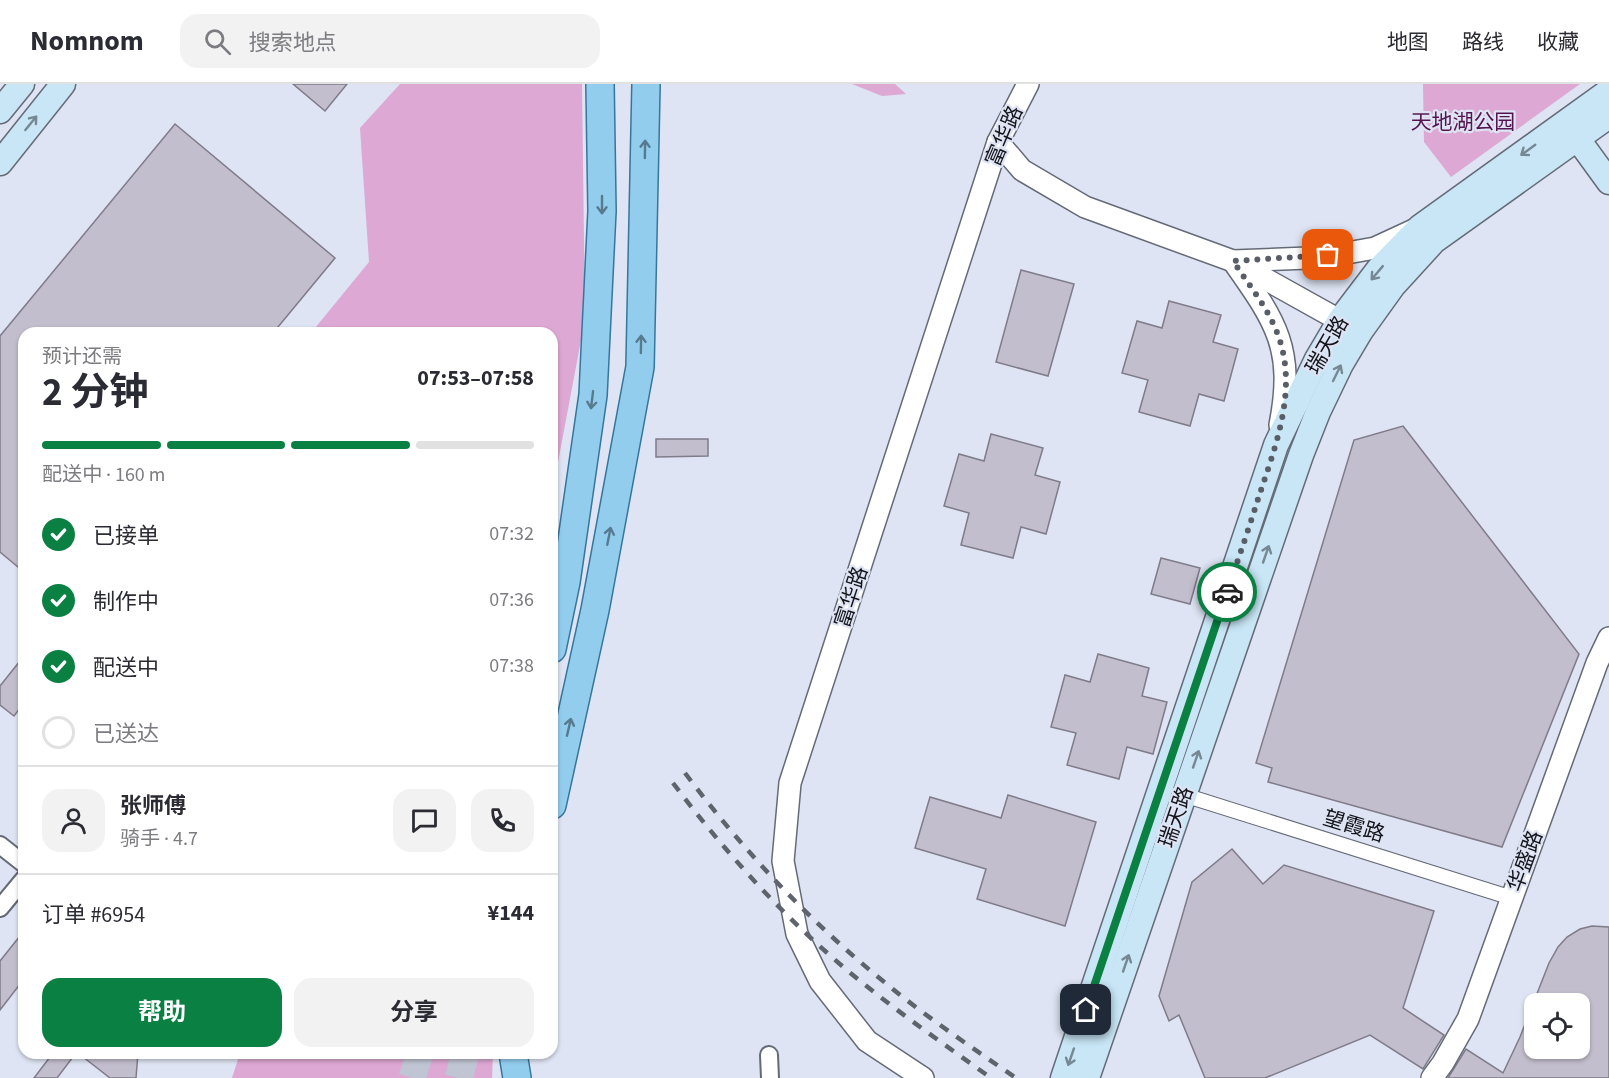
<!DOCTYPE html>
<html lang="zh">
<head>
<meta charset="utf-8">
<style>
	:root { --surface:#fff; --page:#f2f2f3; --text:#2b2b33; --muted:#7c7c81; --line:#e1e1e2; --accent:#0b8043 }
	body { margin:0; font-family:"Source Sans 3","Noto Sans SC",sans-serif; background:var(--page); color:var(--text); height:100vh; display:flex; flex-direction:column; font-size:22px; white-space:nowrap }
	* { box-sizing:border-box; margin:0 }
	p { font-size:20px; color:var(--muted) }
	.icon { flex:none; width:33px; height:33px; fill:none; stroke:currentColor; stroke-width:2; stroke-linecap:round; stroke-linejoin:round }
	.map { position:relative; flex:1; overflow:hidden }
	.side { position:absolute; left:18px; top:243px; width:540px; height:732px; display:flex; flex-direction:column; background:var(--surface); border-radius:18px; box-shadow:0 2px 4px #0004 }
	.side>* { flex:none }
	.fabs { position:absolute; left:1524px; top:909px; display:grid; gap:12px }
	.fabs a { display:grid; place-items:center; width:66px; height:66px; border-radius:12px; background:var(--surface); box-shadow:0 2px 4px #0004; font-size:30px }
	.pin { position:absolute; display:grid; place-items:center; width:51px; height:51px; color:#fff; margin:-26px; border-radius:12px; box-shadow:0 3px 9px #0006 }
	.courier { position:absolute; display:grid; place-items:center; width:60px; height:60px; margin:-30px; border:4px solid #0b8043; border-radius:50%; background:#fff; color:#222; box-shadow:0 2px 8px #0007 }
	.overview em { font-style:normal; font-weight:700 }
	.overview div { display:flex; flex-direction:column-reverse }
	.overview { display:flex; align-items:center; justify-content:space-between; height:102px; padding:0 24px }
	h1 { font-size:39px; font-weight:700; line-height:45px }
	.bar { display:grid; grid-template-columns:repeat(4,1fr); gap:9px 6px; align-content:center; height:72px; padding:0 24px }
	.bar i { height:8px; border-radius:4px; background:var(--line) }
	.bar .current { background:var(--accent) }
	.bar p { grid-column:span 4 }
	.line { display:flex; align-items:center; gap:15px; padding:0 24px; border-top:2px solid var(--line) }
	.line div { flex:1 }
	.round { display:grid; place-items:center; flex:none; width:63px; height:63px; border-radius:18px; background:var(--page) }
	ol { padding:0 24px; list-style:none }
	li { display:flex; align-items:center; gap:18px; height:66px }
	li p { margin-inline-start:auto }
	li .icon { padding:6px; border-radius:50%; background:var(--accent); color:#fff; stroke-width:4 }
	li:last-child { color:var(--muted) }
	li i { width:33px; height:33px; border:3px solid var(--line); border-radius:50% }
	.primary-button { display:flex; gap:12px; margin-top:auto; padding:12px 24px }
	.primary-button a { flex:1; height:69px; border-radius:18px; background:var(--accent); color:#fff; font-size:24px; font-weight:700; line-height:69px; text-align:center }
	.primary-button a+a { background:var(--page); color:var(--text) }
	header { display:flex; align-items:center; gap:36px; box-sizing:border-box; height:84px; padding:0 30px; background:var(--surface); border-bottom:2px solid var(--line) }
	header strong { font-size:28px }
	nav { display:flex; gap:33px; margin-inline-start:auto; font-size:21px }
	.search { width:420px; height:54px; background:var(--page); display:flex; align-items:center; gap:15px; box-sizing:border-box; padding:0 21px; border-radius:18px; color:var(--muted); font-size:22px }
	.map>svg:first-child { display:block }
	.green { fill:#dda8d4 }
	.building { fill:#c3becd; stroke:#7f7b89; stroke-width:1.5; fill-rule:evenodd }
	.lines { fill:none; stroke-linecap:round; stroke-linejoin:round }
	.primary-tunnel { stroke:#bfc5d2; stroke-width:27; stroke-dasharray:27 14; stroke-linecap:butt }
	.trunk-tunnel { stroke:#bfc5d2; stroke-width:28; stroke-dasharray:28 14; stroke-linecap:butt }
	.pedestrian-casing { stroke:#656a77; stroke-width:16 }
	.minor-casing { stroke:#656a77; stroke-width:20 }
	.tertiary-casing { stroke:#656a77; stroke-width:24 }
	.secondary-casing { stroke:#656a77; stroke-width:27 }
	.primary-casing { stroke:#36769c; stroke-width:30 }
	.pedestrian { stroke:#fff; stroke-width:14 }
	.minor { stroke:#fff; stroke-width:16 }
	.tertiary { stroke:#fff; stroke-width:21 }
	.secondary { stroke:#c8e6f6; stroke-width:24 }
	.primary { stroke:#92cdee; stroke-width:27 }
	.rail { stroke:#5f636c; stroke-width:4.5; stroke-dasharray:10 10; stroke-linecap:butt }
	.oneway { stroke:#768893 }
	.oneway2 { stroke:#587a8f }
	.done { stroke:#595d66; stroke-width:6; stroke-dasharray:0 10.8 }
	.route { stroke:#0b8043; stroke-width:8 }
	.labels { text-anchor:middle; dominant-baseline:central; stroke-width:4.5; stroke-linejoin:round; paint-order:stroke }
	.park-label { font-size:21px; fill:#55134f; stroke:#dee4f3 }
	.street-label { font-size:21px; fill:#12141a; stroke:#dee4f3 }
</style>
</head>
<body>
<header>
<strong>Nomnom</strong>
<div class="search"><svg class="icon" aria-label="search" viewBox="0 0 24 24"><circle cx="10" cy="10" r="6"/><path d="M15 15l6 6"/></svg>搜索地点</div>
<nav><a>地图</a><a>路线</a><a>收藏</a></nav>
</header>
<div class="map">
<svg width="1609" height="994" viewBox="0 0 1609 994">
	<rect width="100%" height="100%" fill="#dee4f3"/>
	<g class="green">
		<path d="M 400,0 L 582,0 L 585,235 L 552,410 L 552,249 L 311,249 L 369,178 L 360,44 Z"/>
		<path d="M 852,0 L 895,0 L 906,10 L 882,12 Z"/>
		<path d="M 1423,0 L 1580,0 L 1451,93 L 1424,58 Z"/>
		<path d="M 240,969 L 493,969 L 492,994 L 232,994 Z"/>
	</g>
	<g class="building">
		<path d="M 293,0 L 347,0 L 325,27 Z"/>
		<path d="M 175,40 L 335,174 L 273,249 L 24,249 L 24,488 L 0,468 L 0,252 Z"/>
		<path d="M 1021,186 L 1074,200 L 1048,292 L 996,278 Z"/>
		<path d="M 1169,217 L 1221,231 L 1213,258 L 1238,265 L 1224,317 L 1199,310 L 1190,342 L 1139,328 L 1148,296 L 1122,289 L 1137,237 L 1162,244 Z"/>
		<path d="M 1403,342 L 1579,570 L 1502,763 L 1268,698 L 1272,684 L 1256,679 L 1354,356 Z"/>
		<path d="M 991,350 L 1043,364 L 1035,391 L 1060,398 L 1046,450 L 1021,443 L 1013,474 L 961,461 L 969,429 L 944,422 L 959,370 L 984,377 Z"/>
		<path d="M 656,355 L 708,355 L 708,372 L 656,373 Z"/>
		<path d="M 1161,474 L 1200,484 L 1190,520 L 1151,510 Z"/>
		<path d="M 1098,570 L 1149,584 L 1142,612 L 1167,618 L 1153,670 L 1127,663 L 1119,695 L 1067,681 L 1076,649 L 1051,643 L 1065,591 L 1090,598 Z"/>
		<path d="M 24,572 L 24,619 L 14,632 L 0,621 L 0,602 Z"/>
		<path d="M 1008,711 L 1096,738 L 1065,842 L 977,815 L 986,785 L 915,764 L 930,713 L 1001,734 Z"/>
		<path d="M 1232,765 L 1263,800 L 1284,781 L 1434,827 L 1403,924 L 1444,951 L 1423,985 L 1370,951 L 1265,994 L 1205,994 L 1179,931 L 1169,937 L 1159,912 L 1192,798 Z"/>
		<path d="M 1592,842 L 1609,843 L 1609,994 L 1448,994 L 1466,965 L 1503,989 L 1520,953 L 1549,879 L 1558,863 L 1567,853 L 1580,845 ZM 1534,920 L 1580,920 L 1580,964 L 1534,964 Z"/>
		<path d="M 24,847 L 24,895 L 0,926 L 0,877 Z"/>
		<path d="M 53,969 L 76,969 L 57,994 L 34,994 Z"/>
		<path d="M 78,969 L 138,969 L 136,994 L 110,994 Z"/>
	</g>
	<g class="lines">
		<path class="primary-tunnel" d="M 412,994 L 420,969"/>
		<path class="trunk-tunnel" d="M 459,994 L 465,969"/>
		<defs>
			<path id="pedestrian" d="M 1184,711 L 1512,814"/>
			<g id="minor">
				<path d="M 0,761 L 24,780"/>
				<path d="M 0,824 L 24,795"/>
				<path d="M 769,971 L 770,994"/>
			</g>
			<g id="tertiary">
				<path d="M 998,58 L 1022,86 L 1085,123 L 1233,177 L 1355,245"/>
				<path d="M 1280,341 C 1295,264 1276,238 1233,177 L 1308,174 L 1347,169 L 1375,164 L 1414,146"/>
				<path d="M 923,994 L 867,957 L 820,897 L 797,850 L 783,777 L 790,699 L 998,58 L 1028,0"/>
				<path d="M 1432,994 L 1443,979 L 1468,935 L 1597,579 L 1609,554"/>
			</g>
			<g id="secondary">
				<path d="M 0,27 L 22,0"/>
				<path d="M 1569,43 L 1609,98"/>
				<path d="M 0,79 L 63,0"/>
				<path d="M 1063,994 L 1276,361 L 1317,275 L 1340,236 L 1378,186 L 1420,143 L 1609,7"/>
				<path d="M 1087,994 L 1301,371 L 1318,328 L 1341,280 L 1360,248 L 1393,202 L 1434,157 L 1609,32"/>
			</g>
			<g id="primary">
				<path d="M 552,565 L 566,498 L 593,311 L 602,127 L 600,0"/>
				<path d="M 552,721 L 595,526 L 640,283 L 646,0"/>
				<path d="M 513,969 L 517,994"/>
			</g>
		</defs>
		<use href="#pedestrian" class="pedestrian-casing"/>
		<use href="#minor" class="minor-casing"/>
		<use href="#tertiary" class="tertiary-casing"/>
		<use href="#secondary" class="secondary-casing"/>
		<use href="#primary" class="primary-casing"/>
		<use href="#pedestrian" class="pedestrian"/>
		<use href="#minor" class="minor"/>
		<use href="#tertiary" class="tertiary"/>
		<use href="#secondary" class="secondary"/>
		<use href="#primary" class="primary"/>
		<g class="rail">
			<path d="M 685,689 C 743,766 808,836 883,897 C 925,932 971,963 1016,994"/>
			<path d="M 673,699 C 731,776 797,848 874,908 C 912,938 952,966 991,994"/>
		</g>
	</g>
	<defs><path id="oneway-shaft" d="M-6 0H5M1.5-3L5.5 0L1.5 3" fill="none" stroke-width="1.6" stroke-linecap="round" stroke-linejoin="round" transform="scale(1.5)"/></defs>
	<g class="oneway">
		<use href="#oneway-shaft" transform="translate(31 39) rotate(-51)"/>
		<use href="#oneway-shaft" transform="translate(1528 66) rotate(144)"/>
		<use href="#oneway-shaft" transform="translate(1377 189) rotate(130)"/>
		<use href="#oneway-shaft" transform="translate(1337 289) rotate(-64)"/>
		<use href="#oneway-shaft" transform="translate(1266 470) rotate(-71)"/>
		<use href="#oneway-shaft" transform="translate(1196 675) rotate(-71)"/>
		<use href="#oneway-shaft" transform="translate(1126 879) rotate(-71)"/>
		<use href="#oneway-shaft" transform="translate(1071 973) rotate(109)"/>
	</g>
	<g class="oneway2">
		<use href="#oneway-shaft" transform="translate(645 65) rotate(-89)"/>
		<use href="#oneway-shaft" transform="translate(602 121) rotate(90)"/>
		<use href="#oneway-shaft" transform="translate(641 260) rotate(-89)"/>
		<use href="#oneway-shaft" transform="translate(592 316) rotate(97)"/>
		<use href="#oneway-shaft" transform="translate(609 452) rotate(-79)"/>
		<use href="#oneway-shaft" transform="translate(569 643) rotate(-77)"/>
	</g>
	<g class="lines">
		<path class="done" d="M 1227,508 C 1238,476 1249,444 1259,412 C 1276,361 1298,305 1278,251 C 1268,224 1249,201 1233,177 L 1328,171"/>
		<path class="route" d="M 1086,926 L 1227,508"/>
	</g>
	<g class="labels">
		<g class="park-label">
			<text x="1463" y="38">天地湖公园</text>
		</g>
		<g class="street-label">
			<text transform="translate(1004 52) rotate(-67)">富华路</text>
			<text transform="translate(1327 261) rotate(-60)">瑞天路</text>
			<text transform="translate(851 513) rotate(-72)">富华路</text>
			<text transform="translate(1176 733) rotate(-71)">瑞天路</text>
			<text transform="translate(1354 742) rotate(17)">望霞路</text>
			<text transform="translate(1525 777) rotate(-70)">华盛路</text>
		</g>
	</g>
</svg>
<div class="fabs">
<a><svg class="icon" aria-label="locate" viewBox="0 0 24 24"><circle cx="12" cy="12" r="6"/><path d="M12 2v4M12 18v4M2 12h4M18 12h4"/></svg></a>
</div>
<div class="pin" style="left:1328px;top:171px;background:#ea580c"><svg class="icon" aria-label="bag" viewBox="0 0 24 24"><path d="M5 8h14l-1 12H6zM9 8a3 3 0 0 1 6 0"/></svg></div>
<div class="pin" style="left:1086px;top:926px;background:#1f2937"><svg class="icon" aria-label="home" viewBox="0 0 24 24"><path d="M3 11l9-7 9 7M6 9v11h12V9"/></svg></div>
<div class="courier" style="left:1227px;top:508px"><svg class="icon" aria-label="car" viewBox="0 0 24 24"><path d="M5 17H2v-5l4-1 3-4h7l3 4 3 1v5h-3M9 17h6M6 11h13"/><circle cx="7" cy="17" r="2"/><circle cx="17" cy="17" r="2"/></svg></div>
<section class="side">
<div class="overview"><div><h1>2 分钟</h1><p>预计还需</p></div><em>07:53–07:58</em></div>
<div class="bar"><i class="current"></i><i class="current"></i><i class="current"></i><i></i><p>配送中 · 160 m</p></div>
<ol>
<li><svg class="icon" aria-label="check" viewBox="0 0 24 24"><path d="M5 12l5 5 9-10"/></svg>已接单<p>07:32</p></li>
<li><svg class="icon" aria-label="check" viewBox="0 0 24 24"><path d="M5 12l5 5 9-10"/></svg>制作中<p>07:36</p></li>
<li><svg class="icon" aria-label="check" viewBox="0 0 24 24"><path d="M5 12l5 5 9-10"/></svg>配送中<p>07:38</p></li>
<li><i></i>已送达</li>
</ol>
<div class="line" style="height:108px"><a class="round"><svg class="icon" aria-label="person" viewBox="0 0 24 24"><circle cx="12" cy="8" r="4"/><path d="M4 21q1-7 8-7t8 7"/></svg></a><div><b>张师傅</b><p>骑手 · 4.7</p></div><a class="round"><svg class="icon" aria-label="chat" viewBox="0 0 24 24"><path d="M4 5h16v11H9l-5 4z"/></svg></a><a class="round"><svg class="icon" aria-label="phone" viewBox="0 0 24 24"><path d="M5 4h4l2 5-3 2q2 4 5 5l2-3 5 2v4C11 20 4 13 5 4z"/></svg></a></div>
<div class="line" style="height:78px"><div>订单 #6954</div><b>¥144</b></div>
<div class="primary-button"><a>帮助</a><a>分享</a></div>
</section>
</div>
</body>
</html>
